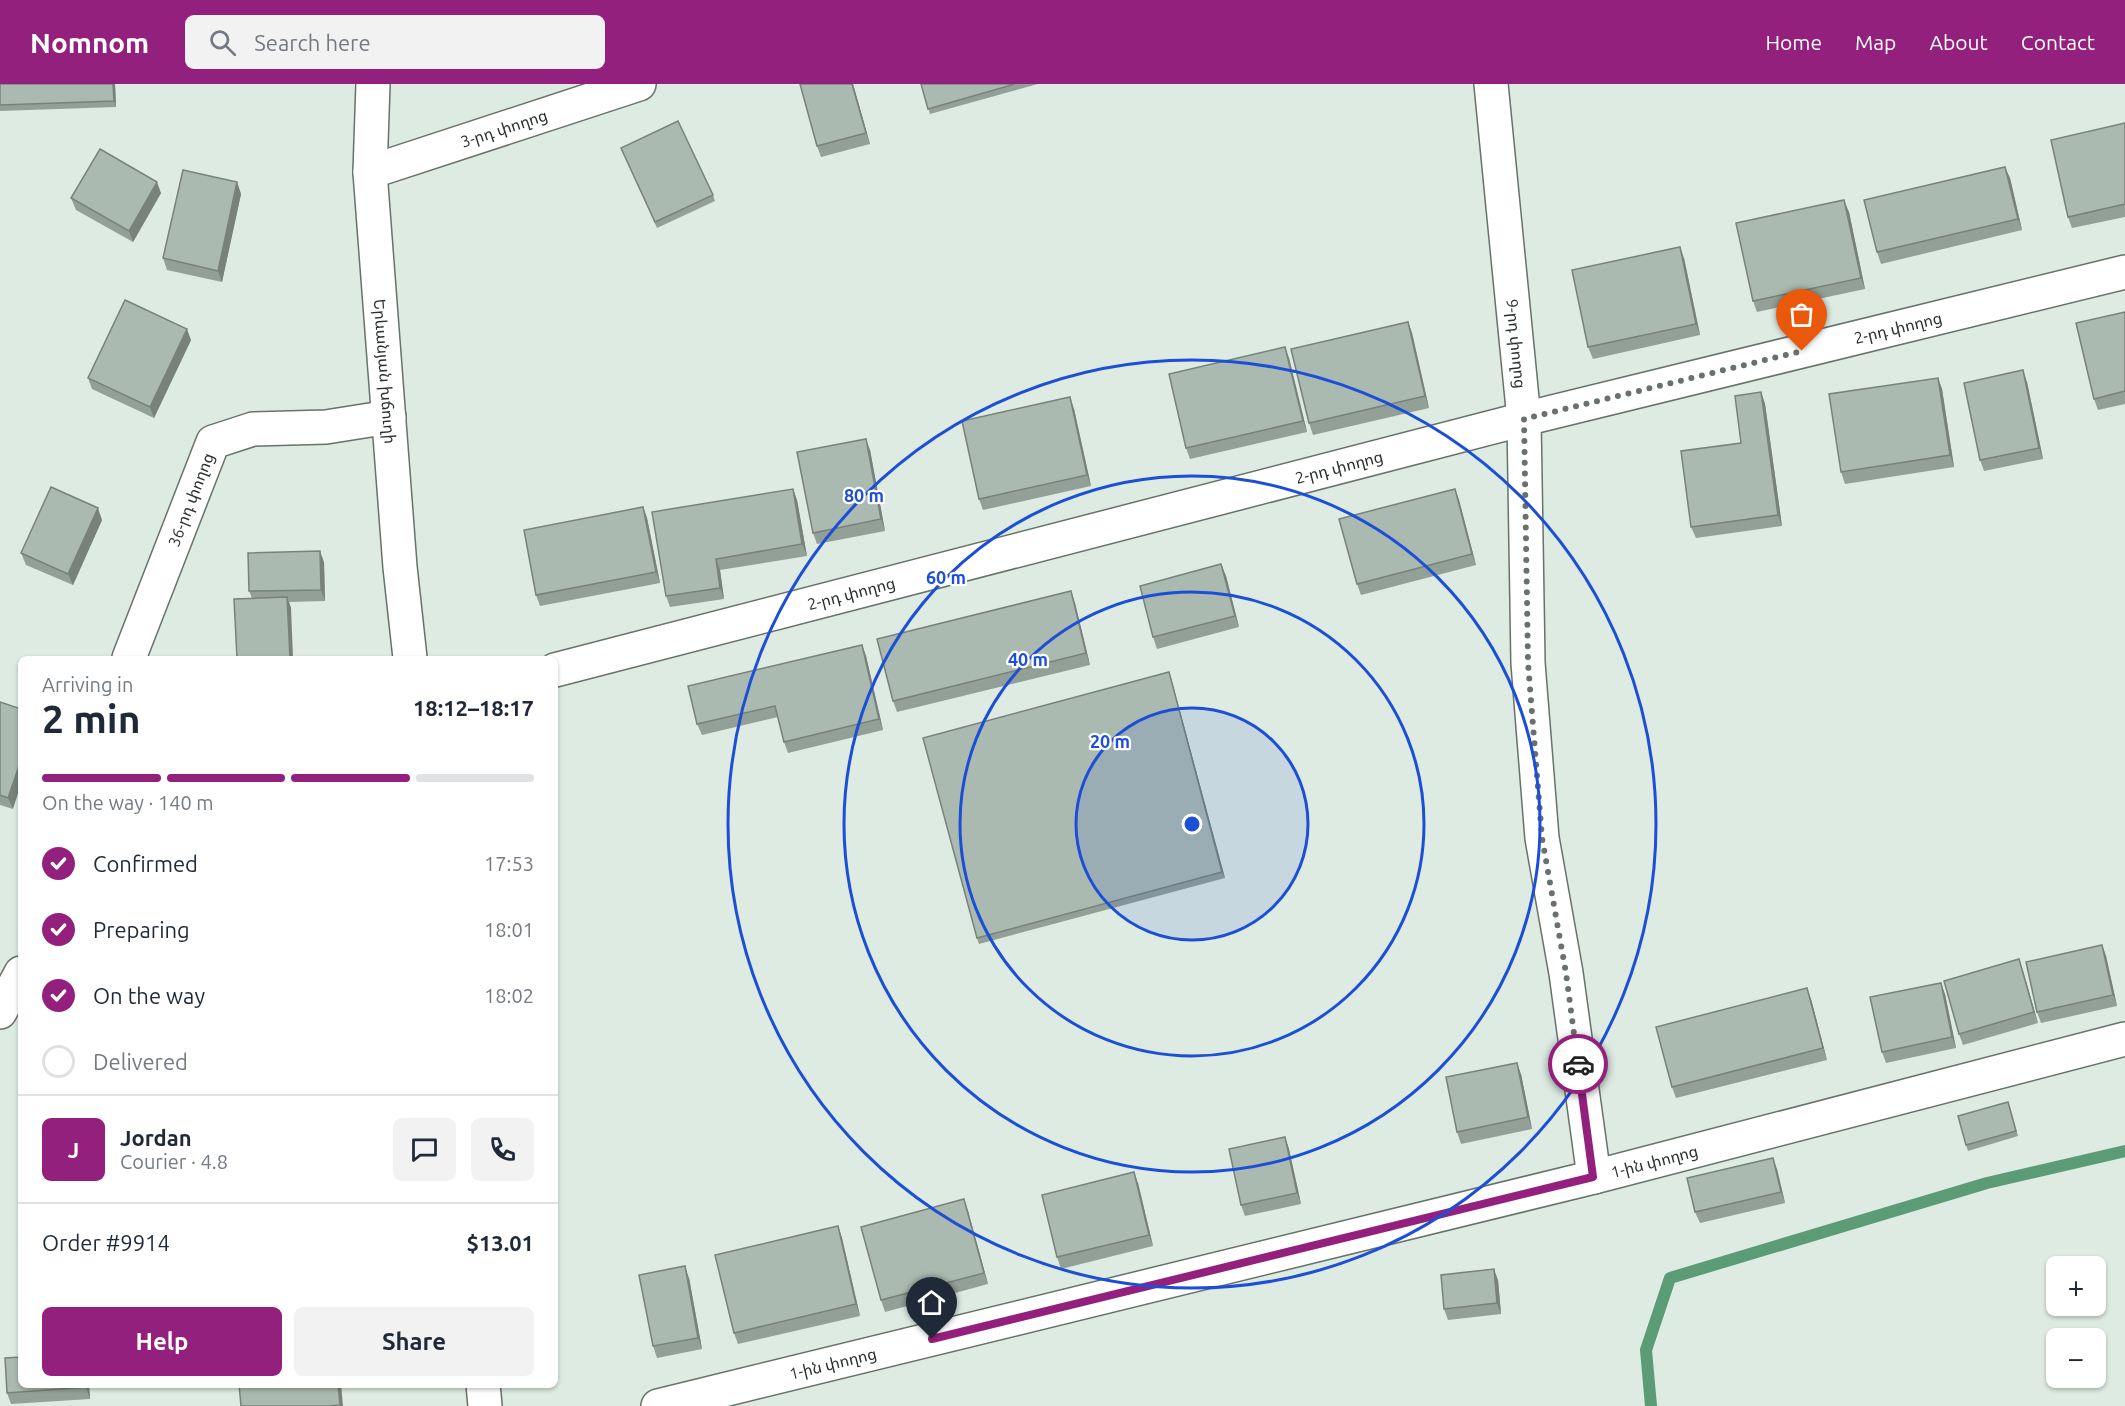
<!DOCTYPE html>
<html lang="en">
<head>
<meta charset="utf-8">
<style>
	:root { --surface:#fff; --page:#f2f2f3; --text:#1f2937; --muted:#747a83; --line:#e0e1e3; --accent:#94207d }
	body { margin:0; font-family:Ubuntu,"Noto Sans Armenian",sans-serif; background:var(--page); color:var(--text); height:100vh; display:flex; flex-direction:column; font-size:22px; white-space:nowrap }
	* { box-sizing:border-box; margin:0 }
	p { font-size:20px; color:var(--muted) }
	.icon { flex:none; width:33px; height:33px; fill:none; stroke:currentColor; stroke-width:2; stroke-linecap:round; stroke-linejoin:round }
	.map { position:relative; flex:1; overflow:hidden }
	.sheet { position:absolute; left:18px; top:572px; width:540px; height:732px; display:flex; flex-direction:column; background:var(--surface); border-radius:9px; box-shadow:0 2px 4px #0004 }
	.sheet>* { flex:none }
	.fabs { position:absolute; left:2046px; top:1172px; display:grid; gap:12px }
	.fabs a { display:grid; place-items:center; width:60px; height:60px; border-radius:9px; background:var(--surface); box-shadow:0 2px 4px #0004; font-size:30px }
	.pin { position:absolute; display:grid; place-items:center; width:51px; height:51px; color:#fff; margin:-62px -26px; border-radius:50% 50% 50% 0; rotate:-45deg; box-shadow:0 0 6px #0007 }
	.pin .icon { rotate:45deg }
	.courier { position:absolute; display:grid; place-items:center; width:60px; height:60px; margin:-30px; border:4px solid #94207d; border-radius:50%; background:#fff; color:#222; box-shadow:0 2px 8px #0007 }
	.head em { font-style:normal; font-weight:700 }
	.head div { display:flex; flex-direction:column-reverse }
	.head { display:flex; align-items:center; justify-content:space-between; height:102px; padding:0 24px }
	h1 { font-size:39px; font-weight:700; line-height:45px }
	.bar { display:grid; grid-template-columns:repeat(4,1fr); gap:9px 6px; align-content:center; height:72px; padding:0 24px }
	.bar i { height:8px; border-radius:4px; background:var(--line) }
	.bar .current { background:var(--accent) }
	.bar p { grid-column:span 4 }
	.line { display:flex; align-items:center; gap:15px; padding:0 24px; border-top:2px solid var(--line) }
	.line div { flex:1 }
	.round { display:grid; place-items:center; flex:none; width:63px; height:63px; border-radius:9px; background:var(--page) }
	ol { padding:0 24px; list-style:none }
	li { display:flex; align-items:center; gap:18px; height:66px }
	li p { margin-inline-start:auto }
	li .icon { padding:6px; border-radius:50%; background:var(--accent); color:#fff; stroke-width:4 }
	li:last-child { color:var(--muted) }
	li i { width:33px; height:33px; border:3px solid var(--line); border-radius:50% }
	.primary-button { display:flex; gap:12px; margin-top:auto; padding:12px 24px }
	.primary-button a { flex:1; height:69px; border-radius:9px; background:var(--accent); color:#fff; font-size:24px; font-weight:700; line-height:69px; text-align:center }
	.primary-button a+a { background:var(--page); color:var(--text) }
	header { display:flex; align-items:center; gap:36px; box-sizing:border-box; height:84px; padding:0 30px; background:var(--accent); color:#fff }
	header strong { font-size:28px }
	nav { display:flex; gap:33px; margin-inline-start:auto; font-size:21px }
	.search { width:420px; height:54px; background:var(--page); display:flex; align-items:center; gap:15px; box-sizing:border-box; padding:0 21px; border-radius:9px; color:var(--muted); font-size:22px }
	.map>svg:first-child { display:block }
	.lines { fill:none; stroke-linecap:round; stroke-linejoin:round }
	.stream { stroke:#5b9c76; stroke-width:12 }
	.minor-casing { stroke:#66736b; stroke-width:36 }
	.primary-casing { stroke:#66736b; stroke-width:36 }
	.minor { stroke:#fff; stroke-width:33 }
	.primary { stroke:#fff; stroke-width:33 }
	.wall { fill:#93a097 }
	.shaded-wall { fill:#78827b }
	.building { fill:#abbab0; stroke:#78827b; stroke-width:1.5 }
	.done { stroke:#69716c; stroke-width:6; stroke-dasharray:0 10.8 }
	.route { stroke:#94207d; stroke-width:8 }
	.ring { fill:none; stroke:#1d4ed8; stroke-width:3 }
	.labels { text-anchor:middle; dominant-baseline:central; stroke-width:4.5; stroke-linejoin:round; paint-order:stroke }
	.street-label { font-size:16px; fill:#2a302c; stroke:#fff }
	.centre { fill:#1d4ed8; stroke:#fff; stroke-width:3 }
	.ring-label { font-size:18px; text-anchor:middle; font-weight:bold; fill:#1d4ed8; stroke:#fff; stroke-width:4.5; stroke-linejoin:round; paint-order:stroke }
</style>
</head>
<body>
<header>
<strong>Nomnom</strong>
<div class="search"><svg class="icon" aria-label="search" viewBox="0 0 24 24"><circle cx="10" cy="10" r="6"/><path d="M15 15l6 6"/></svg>Search here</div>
<nav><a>Home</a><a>Map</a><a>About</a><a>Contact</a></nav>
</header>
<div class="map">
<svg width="2125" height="1322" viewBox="0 0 2125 1322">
	<rect width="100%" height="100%" fill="#ddebe2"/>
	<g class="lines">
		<path class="stream" d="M 1651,1322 L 1646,1266 L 1670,1194 L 1987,1099 L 2125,1067"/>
		<defs>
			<g id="minor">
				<path id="s1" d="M 1491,0 L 1524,335 L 1528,579 L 1542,754 L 1566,889 L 1594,1093"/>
				<path id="s2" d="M 370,88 L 639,0"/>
				<path id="s3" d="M 129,574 L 213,358 L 253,345 L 326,343 L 389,333"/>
				<path id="s4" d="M 555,586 L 1524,335 L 2125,188"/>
				<path d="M 0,928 L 21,889"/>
				<path id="s5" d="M 658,1322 L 1594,1093 L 2125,955"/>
			</g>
			<g id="primary">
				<path id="s6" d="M 373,0 L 370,88 L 400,483 L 410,574"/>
				<path d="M 483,1300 L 485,1322"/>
			</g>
		</defs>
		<use href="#minor" class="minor-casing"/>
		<use href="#primary" class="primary-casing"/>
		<use href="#minor" class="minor"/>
		<use href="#primary" class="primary"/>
	</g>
	<g class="wall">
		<path d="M 0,0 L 115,0 L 116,23 L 0,27 Z"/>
		<path d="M 800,0 L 853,0 L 870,60 L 821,73 L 817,62 Z"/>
		<path d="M 921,0 L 1038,0 L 930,30 Z"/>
		<path d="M 2125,39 L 2125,133 L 2072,144 L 2068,133 Z"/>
		<path d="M 621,64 L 713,111 L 715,117 L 657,144 Z"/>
		<path d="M 2010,94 L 2022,146 L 1881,180 L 1877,168 Z"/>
		<path d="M 237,98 L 241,110 L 222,198 L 167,186 L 163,174 Z"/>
		<path d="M 161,109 L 133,158 L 76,126 L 71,114 Z"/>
		<path d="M 1849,128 L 1865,205 L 1757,228 L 1753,217 Z"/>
		<path d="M 1684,174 L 1700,251 L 1593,275 L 1588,263 Z"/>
		<path d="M 2125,228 L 2125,320 L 2098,326 L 2094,315 Z"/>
		<path d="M 1408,238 L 1412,249 L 1429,324 L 1313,351 L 1309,339 Z"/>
		<path d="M 191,256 L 154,334 L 92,305 L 88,294 Z"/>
		<path d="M 1289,274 L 1307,348 L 1190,375 L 1186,364 Z"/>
		<path d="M 1938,294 L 1942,305 L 1954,383 L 1845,400 L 1841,388 Z"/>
		<path d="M 2027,298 L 2043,375 L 1984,387 L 1980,376 Z"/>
		<path d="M 1761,308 L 1765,320 L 1782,442 L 1696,454 L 1691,443 L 1741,359 Z"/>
		<path d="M 1074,325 L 1091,402 L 983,426 L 979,415 Z"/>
		<path d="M 870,366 L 885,447 L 817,460 L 813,449 Z"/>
		<path d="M 793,405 L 797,416 L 807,472 L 720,486 L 724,515 L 670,523 L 666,512 Z"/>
		<path d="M 1455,405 L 1459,416 L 1476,481 L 1361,511 L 1357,500 Z"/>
		<path d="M 643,423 L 647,434 L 660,499 L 540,522 L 536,511 Z"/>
		<path d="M 102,436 L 73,501 L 26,481 L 21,469 Z"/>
		<path d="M 324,478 L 325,517 L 289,518 L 291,524 L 252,514 L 249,507 Z"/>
		<path d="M 1221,480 L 1226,492 L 1239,543 L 1157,565 L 1153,553 Z"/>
		<path d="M 1075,519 L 1090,581 L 897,628 L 893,617 Z"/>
		<path d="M 862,561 L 866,572 L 883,646 L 788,669 L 784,658 L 778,633 L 702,651 L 697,640 Z"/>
		<path d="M 1171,594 L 1225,794 L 979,860 L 977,854 Z"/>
		<path d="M 0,618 L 13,725 L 0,721 Z"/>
		<path d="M 2102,861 L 2106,872 L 2117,922 L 2041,939 L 2037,928 Z"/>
		<path d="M 2023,887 L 2038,939 L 1963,961 L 1959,950 Z"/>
		<path d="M 1945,910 L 1956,964 L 1886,979 L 1882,968 Z"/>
		<path d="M 1811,915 L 1827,976 L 1676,1014 L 1672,1003 Z"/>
		<path d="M 1521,990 L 1532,1045 L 1461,1060 L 1457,1048 Z"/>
		<path d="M 2010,1023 L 2018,1052 L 1968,1067 L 1966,1061 Z"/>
		<path d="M 1285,1053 L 1289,1065 L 1301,1120 L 1245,1132 L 1241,1121 Z"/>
		<path d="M 1777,1085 L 1785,1119 L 1700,1139 L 1695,1128 Z"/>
		<path d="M 1138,1099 L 1153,1162 L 1061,1185 L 1057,1173 Z"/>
		<path d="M 968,1127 L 988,1200 L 885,1228 L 881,1216 Z"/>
		<path d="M 838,1142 L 842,1154 L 860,1232 L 738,1260 L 734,1249 Z"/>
		<path d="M 689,1194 L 702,1265 L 657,1274 L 653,1262 Z"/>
		<path d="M 1498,1196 L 1501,1230 L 1448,1236 L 1444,1225 Z"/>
		<path d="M 89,1300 L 90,1315 L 11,1320 L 7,1309 Z"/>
	</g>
	<g class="shaded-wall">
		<path d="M 113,0 L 115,0 L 116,23 L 114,17 Z"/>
		<path d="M 852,0 L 853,0 L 870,60 L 866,49 Z"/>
		<path d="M 2005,83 L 2010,94 L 2022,146 L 2018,135 Z"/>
		<path d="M 157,98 L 161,109 L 133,158 L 129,147 Z"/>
		<path d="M 237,98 L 241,110 L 222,198 L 218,187 Z"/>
		<path d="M 1844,116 L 1849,128 L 1865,205 L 1861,194 Z"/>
		<path d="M 1680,163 L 1684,174 L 1700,251 L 1696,240 Z"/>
		<path d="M 1408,238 L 1412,249 L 1429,324 L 1425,312 Z"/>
		<path d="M 187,245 L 191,256 L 154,334 L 150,323 Z"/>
		<path d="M 1285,263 L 1289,274 L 1307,348 L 1303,337 Z"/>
		<path d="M 2023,286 L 2027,298 L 2043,375 L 2039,364 Z"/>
		<path d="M 1938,294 L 1942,305 L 1954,383 L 1950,371 Z"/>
		<path d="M 1761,308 L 1765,320 L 1782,442 L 1778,431 Z"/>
		<path d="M 1070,313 L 1074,325 L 1091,402 L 1087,391 Z"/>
		<path d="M 866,355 L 870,366 L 885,447 L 881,435 Z"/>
		<path d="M 793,405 L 797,416 L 807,472 L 802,460 Z"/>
		<path d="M 1455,405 L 1459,416 L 1476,481 L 1472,470 Z"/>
		<path d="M 643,423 L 647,434 L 660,499 L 656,488 Z"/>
		<path d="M 98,424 L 102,436 L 73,501 L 68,490 Z"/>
		<path d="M 320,467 L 324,478 L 325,517 L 321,506 Z"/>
		<path d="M 716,475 L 720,486 L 724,515 L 720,504 Z"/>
		<path d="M 1221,480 L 1226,492 L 1239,543 L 1235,532 Z"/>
		<path d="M 1071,507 L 1075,519 L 1090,581 L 1086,569 Z"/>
		<path d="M 287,513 L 291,524 L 293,574 L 290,574 Z"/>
		<path d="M 862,561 L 866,572 L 883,646 L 879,635 Z"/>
		<path d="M 1169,588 L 1171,594 L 1225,794 L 1222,788 Z"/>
		<path d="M 21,676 L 21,700 L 13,725 L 8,714 Z"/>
		<path d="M 2102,861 L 2106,872 L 2117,922 L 2113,911 Z"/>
		<path d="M 2019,875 L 2023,887 L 2038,939 L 2034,928 Z"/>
		<path d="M 1941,899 L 1945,910 L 1956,964 L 1952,953 Z"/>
		<path d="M 1807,904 L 1811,915 L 1827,976 L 1823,964 Z"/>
		<path d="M 1517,979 L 1521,990 L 1532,1045 L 1528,1033 Z"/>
		<path d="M 1285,1053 L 1289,1065 L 1301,1120 L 1297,1109 Z"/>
		<path d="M 1773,1074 L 1777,1085 L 1785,1119 L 1781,1108 Z"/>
		<path d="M 1134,1088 L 1138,1099 L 1153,1162 L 1149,1151 Z"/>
		<path d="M 964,1115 L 968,1127 L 988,1200 L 984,1189 Z"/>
		<path d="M 838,1142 L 842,1154 L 860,1232 L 856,1220 Z"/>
		<path d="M 685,1182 L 689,1194 L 702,1265 L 698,1254 Z"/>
		<path d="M 1494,1185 L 1498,1196 L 1501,1230 L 1497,1219 Z"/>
		<path d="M 86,1300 L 89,1300 L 90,1315 L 86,1303 Z"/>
		<path d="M 338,1300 L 341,1300 L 343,1322 L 340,1322 L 340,1321 Z"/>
	</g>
	<g class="building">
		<path d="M 0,0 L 113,0 L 114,17 L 0,21 Z"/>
		<path d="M 800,0 L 852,0 L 866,49 L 817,62 Z"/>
		<path d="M 921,0 L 1015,0 L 928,25 Z"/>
		<path d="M 678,37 L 713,111 L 655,138 L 621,64 Z"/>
		<path d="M 2125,39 L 2125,120 L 2068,133 L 2051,56 Z"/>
		<path d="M 100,65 L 157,98 L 129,147 L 71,114 Z"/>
		<path d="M 2005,83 L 2018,135 L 1877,168 L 1864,116 Z"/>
		<path d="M 183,86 L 237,98 L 218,187 L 163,174 Z"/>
		<path d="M 1844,116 L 1861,194 L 1753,217 L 1736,139 Z"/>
		<path d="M 1680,163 L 1696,240 L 1588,263 L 1572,186 Z"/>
		<path d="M 125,216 L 187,245 L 150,323 L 88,294 Z"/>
		<path d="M 2125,228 L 2125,307 L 2094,315 L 2076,239 Z"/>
		<path d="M 1408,238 L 1425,312 L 1309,339 L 1291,265 Z"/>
		<path d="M 1285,263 L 1303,337 L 1186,364 L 1169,290 Z"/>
		<path d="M 2023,286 L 2039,364 L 1980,376 L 1964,299 Z"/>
		<path d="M 1938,294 L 1950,371 L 1841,388 L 1829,310 Z"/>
		<path d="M 1761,308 L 1778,431 L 1691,443 L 1681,367 L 1741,359 L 1735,312 Z"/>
		<path d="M 1070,313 L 1087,391 L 979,415 L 962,337 Z"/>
		<path d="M 866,355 L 881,435 L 813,449 L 797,368 Z"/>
		<path d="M 51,403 L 98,424 L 68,490 L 21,469 Z"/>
		<path d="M 793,405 L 802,460 L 716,475 L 720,504 L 666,512 L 652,428 Z"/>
		<path d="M 1455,405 L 1472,470 L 1357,500 L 1339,435 Z"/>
		<path d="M 643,423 L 656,488 L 536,511 L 524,446 Z"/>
		<path d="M 320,467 L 321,506 L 249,507 L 248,469 Z"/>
		<path d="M 1221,480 L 1235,532 L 1153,553 L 1140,502 Z"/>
		<path d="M 1071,507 L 1086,569 L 893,617 L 877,555 Z"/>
		<path d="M 287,513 L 290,574 L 237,574 L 234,515 Z"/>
		<path d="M 862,561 L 879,635 L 784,658 L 775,622 L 697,640 L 688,602 Z"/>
		<path d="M 1169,588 L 1222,788 L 977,854 L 923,654 Z"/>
		<path d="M 0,618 L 21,625 L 21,676 L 8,714 L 0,711 Z"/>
		<path d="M 2102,861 L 2113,911 L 2037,928 L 2026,878 Z"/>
		<path d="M 2019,875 L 2034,928 L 1959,950 L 1944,897 Z"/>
		<path d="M 1941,899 L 1952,953 L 1882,968 L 1870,913 Z"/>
		<path d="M 1807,904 L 1823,964 L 1672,1003 L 1656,943 Z"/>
		<path d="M 1517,979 L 1528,1033 L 1457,1048 L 1446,993 Z"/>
		<path d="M 2008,1018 L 2016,1047 L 1966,1061 L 1958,1032 Z"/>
		<path d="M 1285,1053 L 1297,1109 L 1241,1121 L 1229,1065 Z"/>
		<path d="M 1773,1074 L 1781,1108 L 1695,1128 L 1687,1094 Z"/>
		<path d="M 1134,1088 L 1149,1151 L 1057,1173 L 1042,1111 Z"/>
		<path d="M 964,1115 L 984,1189 L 881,1216 L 861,1143 Z"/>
		<path d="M 838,1142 L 856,1220 L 734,1249 L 715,1171 Z"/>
		<path d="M 685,1182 L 698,1254 L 653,1262 L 639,1191 Z"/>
		<path d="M 1494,1185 L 1497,1219 L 1444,1225 L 1441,1191 Z"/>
		<path d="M 21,1273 L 21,1300 L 86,1300 L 86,1303 L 7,1309 L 5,1274 Z"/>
		<path d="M 239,1300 L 338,1300 L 340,1321 L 328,1322 L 241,1322 Z"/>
	</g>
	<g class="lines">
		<path class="done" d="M 1578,980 L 1566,889 L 1542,754 L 1528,579 L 1524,335 L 1802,267"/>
		<path class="route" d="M 932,1255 L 1593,1093 L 1578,980"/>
	</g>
	<circle cx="1192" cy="740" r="116" fill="#1d4ed8" fill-opacity=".12"/>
	<g class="ring">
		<circle cx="1192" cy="740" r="116"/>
		<circle cx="1192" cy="740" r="232"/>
		<circle cx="1192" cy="740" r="348"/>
		<circle cx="1192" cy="740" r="464"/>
	</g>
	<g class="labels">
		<g class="street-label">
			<text stroke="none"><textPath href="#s2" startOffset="141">3-րդ փողոց</textPath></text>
			<text stroke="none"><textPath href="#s4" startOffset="1386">2-րդ փողոց</textPath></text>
			<text stroke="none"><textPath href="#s1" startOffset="261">9-րդ փողոց</textPath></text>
			<text stroke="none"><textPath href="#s6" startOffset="288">Երևանյան խճուղի</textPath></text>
			<text stroke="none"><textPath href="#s4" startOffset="810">2-րդ փողոց</textPath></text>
			<text stroke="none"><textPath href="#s3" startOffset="170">36-րդ փողոց</textPath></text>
			<text stroke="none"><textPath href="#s4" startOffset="306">2-րդ փողոց</textPath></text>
			<text stroke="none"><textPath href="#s5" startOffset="1026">1-ին փողոց</textPath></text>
			<text stroke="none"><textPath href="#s5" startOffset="180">1-ին փողոց</textPath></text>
		</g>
	</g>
	<circle cx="1192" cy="740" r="9" class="centre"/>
	<g class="ring-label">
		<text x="864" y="418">80 m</text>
		<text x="946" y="500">60 m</text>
		<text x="1028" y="582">40 m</text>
		<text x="1110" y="664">20 m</text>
	</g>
</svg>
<div class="fabs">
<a>+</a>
<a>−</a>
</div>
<div class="pin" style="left:1802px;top:267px;background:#ea580c"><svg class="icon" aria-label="bag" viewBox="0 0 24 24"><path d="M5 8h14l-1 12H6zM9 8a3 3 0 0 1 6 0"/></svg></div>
<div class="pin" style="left:932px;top:1255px;background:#1f2937"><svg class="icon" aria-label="home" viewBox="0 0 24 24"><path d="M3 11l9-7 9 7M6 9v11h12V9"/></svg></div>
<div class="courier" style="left:1578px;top:980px"><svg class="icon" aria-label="car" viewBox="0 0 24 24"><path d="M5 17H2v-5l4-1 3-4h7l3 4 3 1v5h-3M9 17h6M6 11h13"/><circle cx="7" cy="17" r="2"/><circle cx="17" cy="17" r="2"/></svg></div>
<section class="sheet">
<div class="head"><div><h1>2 min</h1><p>Arriving in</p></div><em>18:12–18:17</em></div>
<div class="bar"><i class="current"></i><i class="current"></i><i class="current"></i><i></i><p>On the way · 140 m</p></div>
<ol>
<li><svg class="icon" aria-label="check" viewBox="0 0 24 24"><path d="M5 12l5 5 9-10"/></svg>Confirmed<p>17:53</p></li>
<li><svg class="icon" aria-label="check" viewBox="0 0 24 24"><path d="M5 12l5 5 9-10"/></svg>Preparing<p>18:01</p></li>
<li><svg class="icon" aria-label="check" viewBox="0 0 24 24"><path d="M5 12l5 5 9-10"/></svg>On the way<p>18:02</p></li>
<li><i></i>Delivered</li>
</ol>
<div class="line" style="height:108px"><b class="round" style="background:var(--accent);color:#fff">J</b><div><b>Jordan</b><p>Courier · 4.8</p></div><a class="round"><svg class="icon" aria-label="chat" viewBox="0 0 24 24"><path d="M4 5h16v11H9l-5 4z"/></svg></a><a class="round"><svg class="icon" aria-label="phone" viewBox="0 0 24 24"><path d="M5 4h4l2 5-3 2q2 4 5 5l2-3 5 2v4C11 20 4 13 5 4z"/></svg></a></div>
<div class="line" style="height:78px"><div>Order #9914</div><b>$13.01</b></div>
<div class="primary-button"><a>Help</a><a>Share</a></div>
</section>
</div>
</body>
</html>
